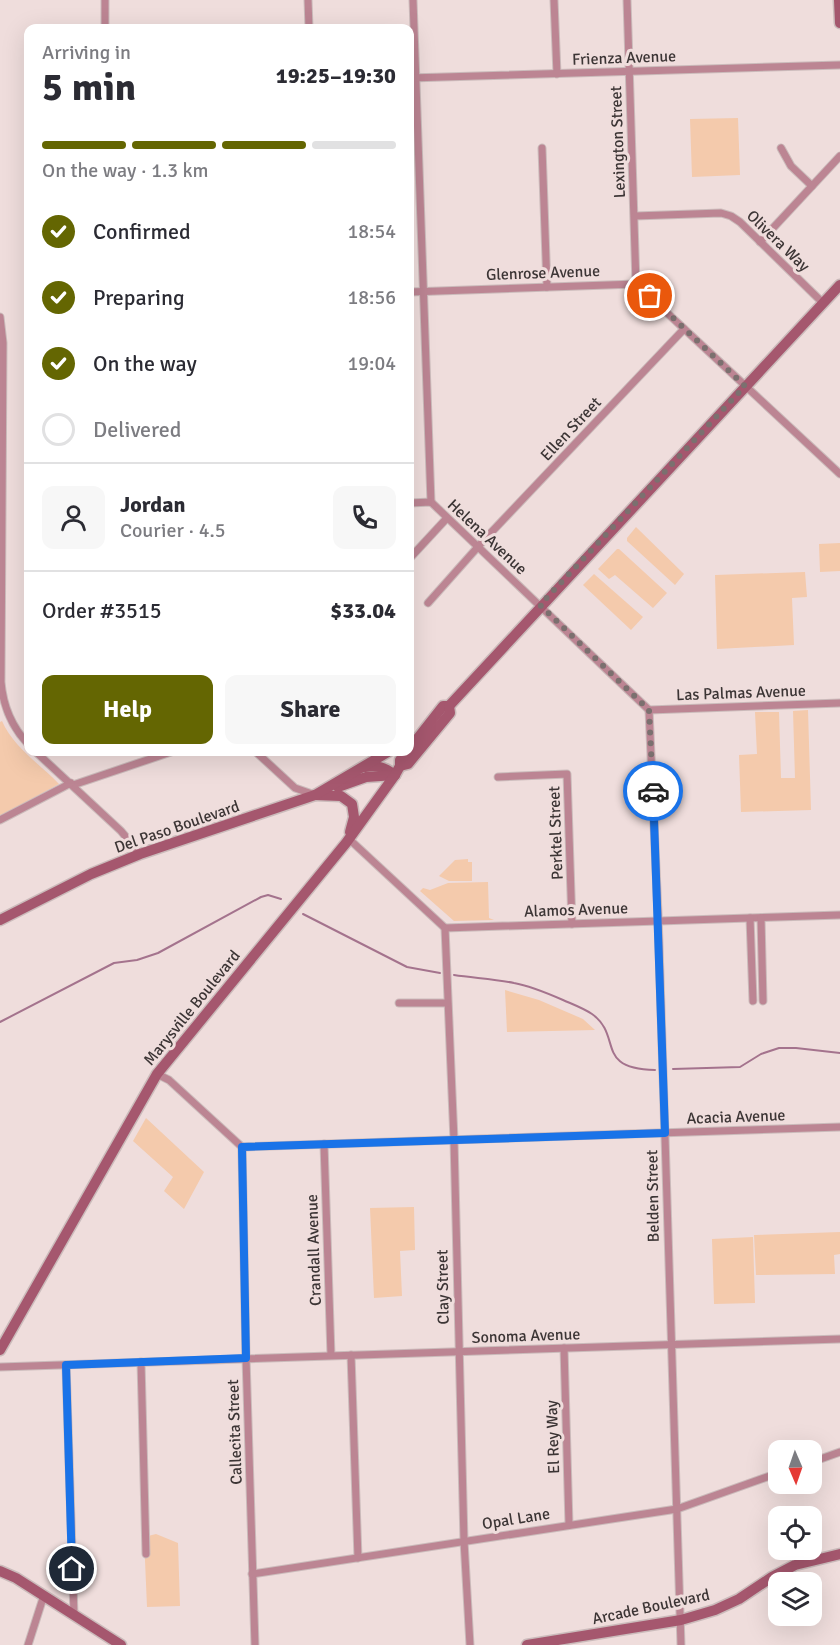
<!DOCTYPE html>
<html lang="en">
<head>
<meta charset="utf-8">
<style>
	:root { --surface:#fff; --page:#f7f7f7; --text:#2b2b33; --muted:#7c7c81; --line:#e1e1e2; --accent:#646602 }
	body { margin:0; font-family:Signika,sans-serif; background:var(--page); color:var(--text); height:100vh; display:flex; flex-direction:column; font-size:22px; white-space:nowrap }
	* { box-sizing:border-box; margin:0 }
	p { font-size:20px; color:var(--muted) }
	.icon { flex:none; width:33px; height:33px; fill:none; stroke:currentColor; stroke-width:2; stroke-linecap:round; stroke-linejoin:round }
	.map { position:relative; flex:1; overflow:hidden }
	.drawer { position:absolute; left:24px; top:24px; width:390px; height:732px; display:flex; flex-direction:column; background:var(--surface); border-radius:12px; box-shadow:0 6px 24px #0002 }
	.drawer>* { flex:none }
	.needle { width:39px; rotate:178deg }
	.tools { position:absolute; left:768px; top:1440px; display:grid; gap:12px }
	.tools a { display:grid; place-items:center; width:54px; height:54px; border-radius:12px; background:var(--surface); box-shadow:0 6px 24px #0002; font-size:30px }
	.pin { position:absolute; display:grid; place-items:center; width:51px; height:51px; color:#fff; margin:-26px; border:3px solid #fff; border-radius:50%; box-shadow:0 2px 6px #0007 }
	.courier { position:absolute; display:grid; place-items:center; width:60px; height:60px; margin:-30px; border:4px solid #1a73e8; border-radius:50%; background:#fff; color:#222; box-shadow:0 2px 8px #0007 }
	.head em { font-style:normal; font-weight:700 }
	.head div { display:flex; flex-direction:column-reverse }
	.head { display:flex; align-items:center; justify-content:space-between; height:102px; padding:0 18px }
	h1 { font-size:39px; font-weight:700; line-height:45px }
	.bar { display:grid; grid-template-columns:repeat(4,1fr); gap:9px 6px; align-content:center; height:72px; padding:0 18px }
	.bar i { height:8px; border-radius:4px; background:var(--line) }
	.bar .on { background:var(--accent) }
	.bar p { grid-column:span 4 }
	.line { display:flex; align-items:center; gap:15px; padding:0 18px; border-top:2px solid var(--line) }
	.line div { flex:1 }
	.round { display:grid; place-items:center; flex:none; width:63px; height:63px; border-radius:12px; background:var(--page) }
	ol { padding:0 18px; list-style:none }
	li { display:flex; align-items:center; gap:18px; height:66px }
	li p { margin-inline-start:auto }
	li .icon { padding:6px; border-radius:50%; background:var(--accent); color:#fff; stroke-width:4 }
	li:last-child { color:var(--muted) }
	li i { width:33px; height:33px; border:3px solid var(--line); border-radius:50% }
	.cta { display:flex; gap:12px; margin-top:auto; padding:12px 18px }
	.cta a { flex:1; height:69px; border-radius:12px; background:var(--accent); color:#fff; font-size:24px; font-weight:700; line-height:69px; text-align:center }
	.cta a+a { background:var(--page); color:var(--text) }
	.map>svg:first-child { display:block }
	.green { fill:#f4caac }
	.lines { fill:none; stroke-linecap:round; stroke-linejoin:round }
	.stream { stroke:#a4738d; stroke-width:2 }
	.street-casing { stroke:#cbbbbb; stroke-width:9 }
	.secondary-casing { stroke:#cbbbbb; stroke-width:13 }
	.street { stroke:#bc8593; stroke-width:7 }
	.secondary { stroke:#a5576e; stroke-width:10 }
	.done { stroke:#7b706f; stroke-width:6; stroke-dasharray:0 10.8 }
	.route { stroke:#1a73e8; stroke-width:8 }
	.labels { text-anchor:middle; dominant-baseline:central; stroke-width:6; stroke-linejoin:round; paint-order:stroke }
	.street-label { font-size:16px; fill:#3c3535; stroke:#efdddc }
</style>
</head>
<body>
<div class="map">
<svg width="840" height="1645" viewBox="0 0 840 1645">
	<rect width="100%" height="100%" fill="#efdddc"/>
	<g class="green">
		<path d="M 738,118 L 740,175 L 692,177 L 690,119 Z"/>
		<path d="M 636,527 L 684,574 L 675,585 L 627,541 L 627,538 Z"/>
		<path d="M 840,543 L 840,571 L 820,572 L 819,544 Z"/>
		<path d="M 617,549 L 619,549 L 667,593 L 653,608 L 615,575 L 609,579 L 598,569 Z"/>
		<path d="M 805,572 L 807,597 L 792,598 L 794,645 L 717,649 L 715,575 Z"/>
		<path d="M 594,574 L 643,617 L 631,630 L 583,585 Z"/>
		<path d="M 808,710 L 811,810 L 741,812 L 739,755 L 757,754 L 755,712 L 779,712 L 781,778 L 795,778 L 793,711 Z"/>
		<path d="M 2,721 C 14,748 40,764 59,784 L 0,816 L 0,722 Z"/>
		<path d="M 468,859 L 468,862 L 472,862 L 472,881 L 449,881 L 439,876 L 455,860 Z"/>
		<path d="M 488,882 L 489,918 L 494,920 L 454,921 L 420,891 L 423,888 L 430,890 L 448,883 Z"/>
		<path d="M 505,990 L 539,1000 L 583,1019 L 595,1030 L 507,1032 Z"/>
		<path d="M 146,1118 L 204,1172 L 184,1209 L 164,1191 L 173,1177 L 133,1141 Z"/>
		<path d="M 414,1207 L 415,1250 L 400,1251 L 402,1296 L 374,1298 L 370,1208 Z"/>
		<path d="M 840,1232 L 840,1254 L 834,1255 L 835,1274 L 756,1275 L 754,1235 Z"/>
		<path d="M 753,1237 L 755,1303 L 714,1304 L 712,1239 Z"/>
		<path d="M 156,1534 L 178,1543 L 180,1606 L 147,1607 L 144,1537 Z"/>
	</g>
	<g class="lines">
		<g class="stream">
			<path d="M 303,914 L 407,967 L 440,973"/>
			<path d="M 454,975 C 474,978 495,979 514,983 C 531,986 547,993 563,1000 C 572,1004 583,1008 592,1014 C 623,1036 594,1069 655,1070"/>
			<path d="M 0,1022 L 114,963 L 137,960 L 158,953 L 261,897 L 268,895 L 281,899"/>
			<path d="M 673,1069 L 740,1067 L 761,1054 L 779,1048 L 796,1048 L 840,1053"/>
		</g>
		<defs>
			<g id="street">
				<path d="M 105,0 L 105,28"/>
				<path d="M 308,0 L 309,28"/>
				<path d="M 413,0 L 431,502"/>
				<path d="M 554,0 L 557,74"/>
				<path d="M 627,0 L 636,284"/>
				<path d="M 410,78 L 840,65"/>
				<path d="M 542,148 L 547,287"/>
				<path d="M 781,148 L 791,166 L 812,186"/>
				<path d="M 635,216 L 721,213 L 731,216 L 740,222 L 823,303"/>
				<path d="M 760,242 L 840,156"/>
				<path d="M 410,292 L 636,284 L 840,474"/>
				<path d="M 0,317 L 3,343 L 1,682 C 3,706 12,727 28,744"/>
				<path d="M 410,503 L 431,502 L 649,710 L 840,703"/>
				<path d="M 410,558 L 447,518"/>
				<path d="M 428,603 L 484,540 L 684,329"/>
				<path d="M 649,710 L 658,914 L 681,1645"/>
				<path d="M 36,752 L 121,831 L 140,854"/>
				<path d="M 256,752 L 295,788 L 315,795"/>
				<path d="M 498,777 L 567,774 L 572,924"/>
				<path d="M 73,785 L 171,752"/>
				<path d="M 0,820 L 71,783"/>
				<path d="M 349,839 L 445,928 L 840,915"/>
				<path d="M 750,918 L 753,1001"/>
				<path d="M 761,918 L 763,1001"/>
				<path d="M 445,928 L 454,1140 L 464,1541 L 470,1645"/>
				<path d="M 399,1003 L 447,1003"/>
				<path d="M 157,1074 L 169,1080 L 242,1147 L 840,1127"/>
				<path d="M 324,1144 L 331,1355"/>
				<path d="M 242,1147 L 246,1358 L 255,1645"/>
				<path d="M 564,1348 L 569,1525"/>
				<path d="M 351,1355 L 358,1558"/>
				<path d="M 141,1362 L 146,1554"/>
				<path d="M 66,1365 L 74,1615"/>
				<path d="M 0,1367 L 840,1339"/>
				<path d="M 812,1462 L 840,1452"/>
				<path d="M 252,1574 L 677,1509 L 778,1473"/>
				<path d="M 28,1645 L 44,1595"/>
			</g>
			<g id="secondary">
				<path d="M 839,0 L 840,23"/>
				<path d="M 410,748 L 443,706 L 449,706 L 840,285"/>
				<path d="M 400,766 L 408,764 L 450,713 L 449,706"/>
				<path d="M 365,767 C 378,765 384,767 395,775"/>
				<path d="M 338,787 L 366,777 L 395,775"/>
				<path d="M 315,795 L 341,796 L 352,804 L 354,817 L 350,832"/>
				<path d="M 0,920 L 91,874 L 140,854 L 315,795 L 388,752"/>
				<path d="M 0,1350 L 157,1074 L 346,843 L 395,775 L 400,766 L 400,760 L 407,752"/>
				<path d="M 0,1571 L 16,1578 L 121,1645"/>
				<path d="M 527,1645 L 681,1620 L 715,1610 L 739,1599 L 772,1577 L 795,1565 L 840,1554"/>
			</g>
		</defs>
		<use href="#street" class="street-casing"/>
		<use href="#secondary" class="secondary-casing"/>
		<use href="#street" class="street"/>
		<use href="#secondary" class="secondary"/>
	</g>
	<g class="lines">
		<path class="done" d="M 650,296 L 745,386 L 540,605 L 649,710 L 653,791"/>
		<path class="route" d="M 72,1569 L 66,1365 L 246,1358 L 242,1147 L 665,1133 L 653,791"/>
	</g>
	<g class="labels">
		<g class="street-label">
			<text transform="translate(624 58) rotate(-2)">Frienza Avenue</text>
			<text transform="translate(618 142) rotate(-92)">Lexington Street</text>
			<text transform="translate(778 241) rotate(44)">Olivera Way</text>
			<text transform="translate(543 273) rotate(-2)">Glenrose Avenue</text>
			<text transform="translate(571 429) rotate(-47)">Ellen Street</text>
			<text transform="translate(487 537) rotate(43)">Helena Avenue</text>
			<text transform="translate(741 693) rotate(-2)">Las Palmas Avenue</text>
			<text transform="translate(177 827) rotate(-19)">Del Paso Boulevard</text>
			<text transform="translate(556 833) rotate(-92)">Perktel Street</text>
			<text transform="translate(576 910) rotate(-2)">Alamos Avenue</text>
			<text transform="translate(192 1008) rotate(-51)">Marysville Boulevard</text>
			<text transform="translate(736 1117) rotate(-2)">Acacia Avenue</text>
			<text transform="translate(653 1196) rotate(-91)">Belden Street</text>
			<text transform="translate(314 1250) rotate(-92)">Crandall Avenue</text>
			<text transform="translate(443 1287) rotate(-91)">Clay Street</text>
			<text transform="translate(526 1336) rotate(-2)">Sonoma Avenue</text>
			<text transform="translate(235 1432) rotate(-92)">Callecita Street</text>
			<text transform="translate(553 1437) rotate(-92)">El Rey Way</text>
			<text transform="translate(516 1519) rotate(-9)">Opal Lane</text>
			<text transform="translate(651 1607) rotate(-12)">Arcade Boulevard</text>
		</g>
	</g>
</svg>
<div class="tools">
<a><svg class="needle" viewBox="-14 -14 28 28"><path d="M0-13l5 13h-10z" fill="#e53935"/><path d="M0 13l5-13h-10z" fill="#7c7c81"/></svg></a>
<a><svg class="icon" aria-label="locate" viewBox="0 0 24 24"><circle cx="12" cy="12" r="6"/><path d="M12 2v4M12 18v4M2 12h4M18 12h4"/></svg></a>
<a><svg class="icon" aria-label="layers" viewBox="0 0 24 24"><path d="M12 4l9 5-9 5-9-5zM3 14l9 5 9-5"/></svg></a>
</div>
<div class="pin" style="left:650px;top:296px;background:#ea580c"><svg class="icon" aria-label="bag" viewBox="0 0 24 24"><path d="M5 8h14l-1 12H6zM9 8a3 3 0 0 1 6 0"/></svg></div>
<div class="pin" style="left:72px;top:1569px;background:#1f2937"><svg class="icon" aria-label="home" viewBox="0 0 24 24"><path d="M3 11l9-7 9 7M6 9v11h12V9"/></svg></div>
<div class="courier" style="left:653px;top:791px"><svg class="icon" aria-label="car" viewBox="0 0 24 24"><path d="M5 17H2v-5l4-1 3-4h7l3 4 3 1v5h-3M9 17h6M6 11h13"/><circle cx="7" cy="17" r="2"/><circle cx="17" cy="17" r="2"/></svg></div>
<section class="drawer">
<div class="head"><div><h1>5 min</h1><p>Arriving in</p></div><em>19:25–19:30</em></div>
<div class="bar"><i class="on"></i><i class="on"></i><i class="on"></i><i></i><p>On the way · 1.3 km</p></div>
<ol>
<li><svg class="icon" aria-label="check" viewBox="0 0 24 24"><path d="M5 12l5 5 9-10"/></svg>Confirmed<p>18:54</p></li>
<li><svg class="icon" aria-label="check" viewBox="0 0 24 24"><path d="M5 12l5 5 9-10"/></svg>Preparing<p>18:56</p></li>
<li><svg class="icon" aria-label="check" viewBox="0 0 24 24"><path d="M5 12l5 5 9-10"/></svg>On the way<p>19:04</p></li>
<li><i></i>Delivered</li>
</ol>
<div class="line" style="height:108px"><a class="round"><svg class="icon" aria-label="person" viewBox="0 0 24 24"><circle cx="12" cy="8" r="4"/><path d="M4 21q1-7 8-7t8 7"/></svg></a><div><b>Jordan</b><p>Courier · 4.5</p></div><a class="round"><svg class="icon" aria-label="phone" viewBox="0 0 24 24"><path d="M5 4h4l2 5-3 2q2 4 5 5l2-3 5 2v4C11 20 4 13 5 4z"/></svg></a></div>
<div class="line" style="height:78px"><div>Order #3515</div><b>$33.04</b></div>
<div class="cta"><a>Help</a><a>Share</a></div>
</section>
</div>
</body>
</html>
